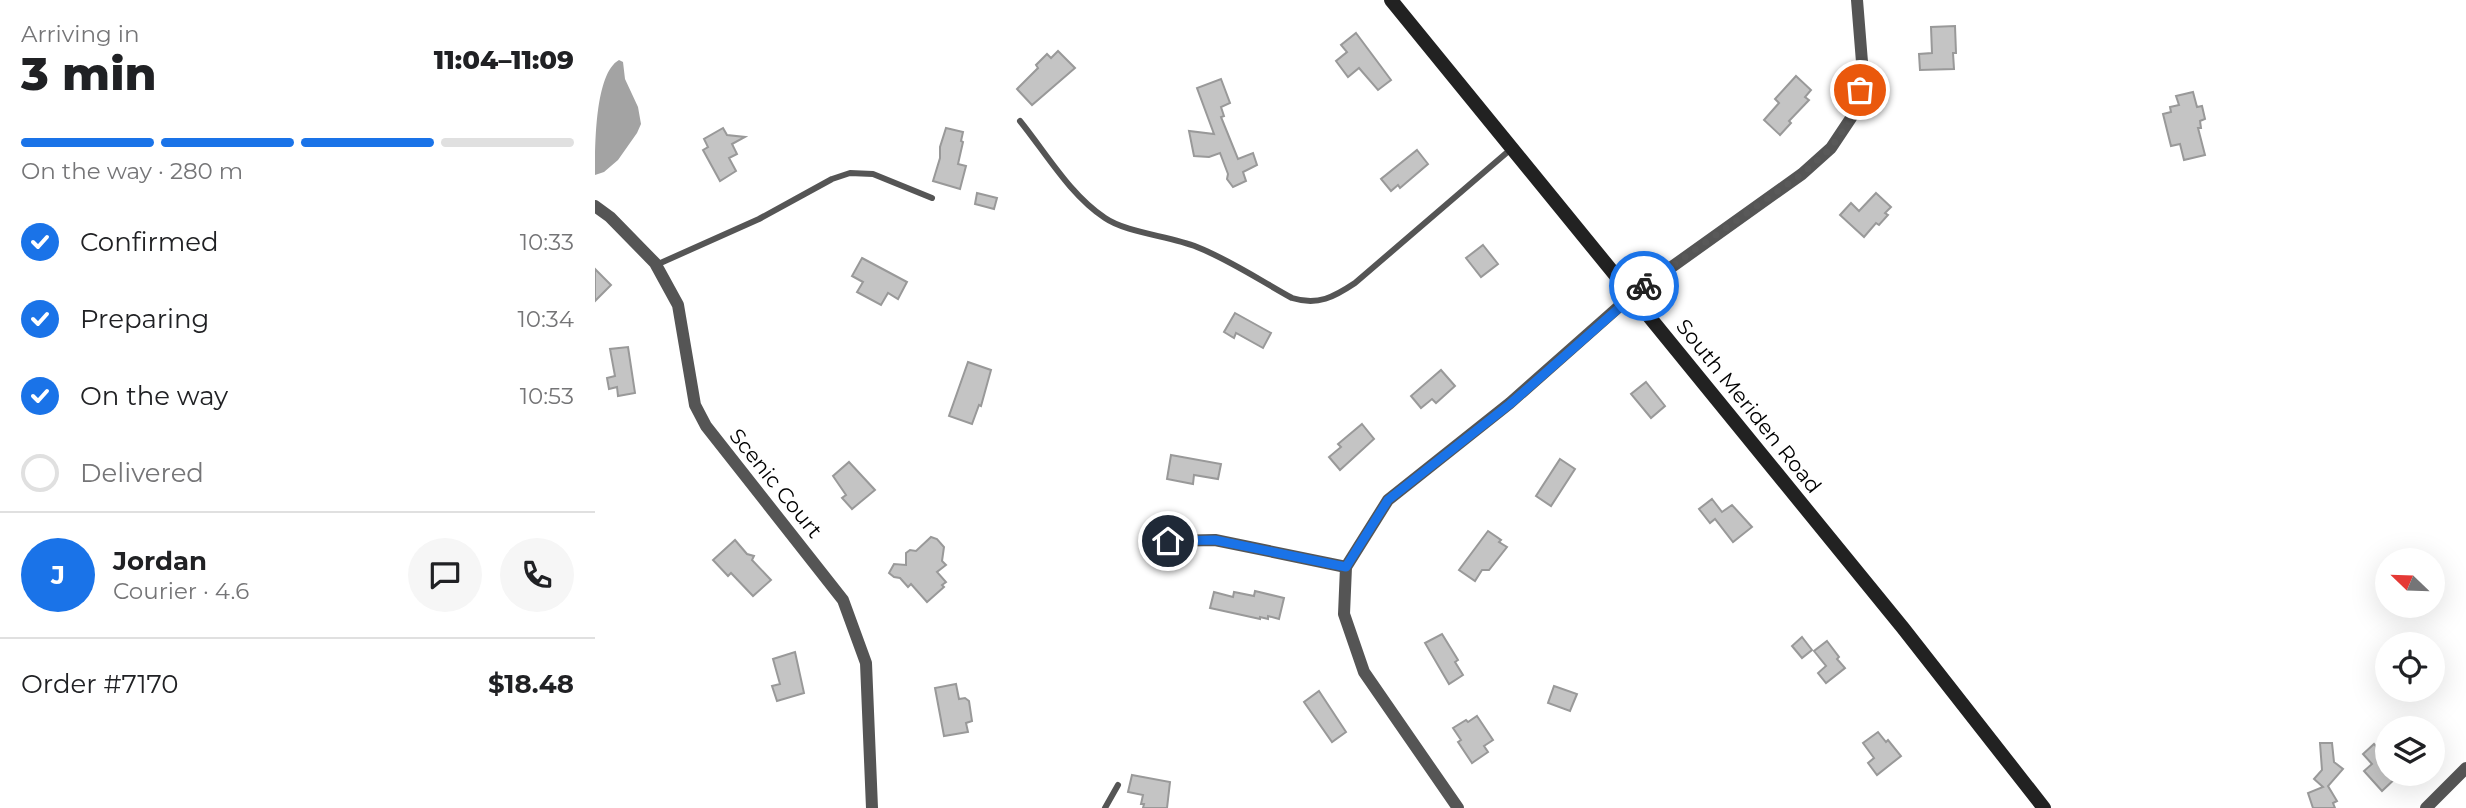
<!DOCTYPE html>
<html lang="en">
<head>
<meta charset="utf-8">
<style>
	:root { --surface:#fff; --page:#f6f6f6; --text:#202124; --muted:#757577; --line:#e0e0e0; --accent:#1a73e8 }
	body { margin:0; font-family:Montserrat,sans-serif; background:var(--page); color:var(--text); height:100vh; display:flex; flex-direction:column; font-size:26px; white-space:nowrap }
	* { box-sizing:border-box; margin:0 }
	p { font-size:23px; color:var(--muted) }
	.icon { flex:none; width:38px; height:38px; fill:none; stroke:currentColor; stroke-width:2; stroke-linecap:round; stroke-linejoin:round }
	.map { position:relative; flex:1; overflow:hidden }
	.details { display:flex; flex-direction:column; background:var(--surface); width:595px }
	.details>* { flex:none }
	.needle { width:46px; rotate:293deg }
	.buttons { position:absolute; left:1780px; top:548px; display:grid; gap:14px }
	.buttons a { display:grid; place-items:center; width:70px; height:70px; border-radius:50%; background:var(--surface); box-shadow:0 7px 28px #0002; font-size:35px }
	.pin { position:absolute; display:grid; place-items:center; width:60px; height:60px; color:#fff; margin:-30px; border:4px solid #fff; border-radius:50%; box-shadow:0 2px 7px #0007 }
	.courier { position:absolute; display:grid; place-items:center; width:70px; height:70px; margin:-35px; border:5px solid #1a73e8; border-radius:50%; background:#fff; color:#222; box-shadow:0 2px 9px #0007 }
	.headline em { font-style:normal; font-weight:800 }
	.headline div { display:flex; flex-direction:column-reverse }
	.headline { display:flex; align-items:center; justify-content:space-between; height:119px; padding:0 21px }
	h1 { font-size:46px; font-weight:800; line-height:52px }
	.bar { display:grid; grid-template-columns:repeat(4,1fr); gap:10px 7px; align-content:center; height:84px; padding:0 21px }
	.bar i { height:9px; border-radius:5px; background:var(--line) }
	.bar .selected { background:var(--accent) }
	.bar p { grid-column:span 4 }
	.line { display:flex; align-items:center; gap:18px; padding:0 21px; border-top:2px solid var(--line) }
	.line div { flex:1 }
	.round { display:grid; place-items:center; flex:none; width:74px; height:74px; border-radius:37px; background:var(--page) }
	ol { padding:0 21px; list-style:none }
	li { display:flex; align-items:center; gap:21px; height:77px }
	li p { margin-inline-start:auto }
	li .icon { padding:7px; border-radius:50%; background:var(--accent); color:#fff; stroke-width:4 }
	li:last-child { color:var(--muted) }
	li i { width:38px; height:38px; border:4px solid var(--line); border-radius:50% }
	main { display:flex; flex:1; min-height:0 }
	.map>svg:first-child { display:block }
	.water { fill:#a3a3a3 }
	.building { fill:#c4c4c4; stroke:#999; stroke-width:2 }
	.lines { fill:none; stroke-linecap:round; stroke-linejoin:round }
	.lane { stroke:#555; stroke-width:6 }
	.street { stroke:#555; stroke-width:12 }
	.secondary { stroke:#222; stroke-width:14 }
	.done { stroke:#595959; stroke-width:7; stroke-dasharray:0 12.6 }
	.route { stroke:#1a73e8; stroke-width:9 }
	.labels { text-anchor:middle; dominant-baseline:central; stroke-width:6; stroke-linejoin:round; paint-order:stroke }
	.street-label { font-size:21px; fill:#000; stroke:#fff }
</style>
</head>
<body>
<main>
<section class="details">
<div class="headline"><div><h1>3 min</h1><p>Arriving in</p></div><em>11:04–11:09</em></div>
<div class="bar"><i class="selected"></i><i class="selected"></i><i class="selected"></i><i></i><p>On the way · 280 m</p></div>
<ol>
<li><svg class="icon" aria-label="check" viewBox="0 0 24 24"><path d="M5 12l5 5 9-10"/></svg>Confirmed<p>10:33</p></li>
<li><svg class="icon" aria-label="check" viewBox="0 0 24 24"><path d="M5 12l5 5 9-10"/></svg>Preparing<p>10:34</p></li>
<li><svg class="icon" aria-label="check" viewBox="0 0 24 24"><path d="M5 12l5 5 9-10"/></svg>On the way<p>10:53</p></li>
<li><i></i>Delivered</li>
</ol>
<div class="line" style="height:126px"><b class="round" style="background:var(--accent);color:#fff">J</b><div><b>Jordan</b><p>Courier · 4.6</p></div><a class="round"><svg class="icon" aria-label="chat" viewBox="0 0 24 24"><path d="M4 5h16v11H9l-5 4z"/></svg></a><a class="round"><svg class="icon" aria-label="phone" viewBox="0 0 24 24"><path d="M5 4h4l2 5-3 2q2 4 5 5l2-3 5 2v4C11 20 4 13 5 4z"/></svg></a></div>
<div class="line" style="height:91px"><div>Order #7170</div><b>$18.48</b></div>
</section>
<div class="map">
<svg width="1871" height="808" viewBox="0 0 1871 808">
	<rect width="100%" height="100%" fill="#fff"/>
	<path class="water" d="M 24,60 L 28,62 L 30,79 L 43,107 L 46,124 L 42,133 L 23,160 L 9,172 L 0,175 C 0,145 0,73 24,60 Z"/>
	<g class="building">
		<path d="M 1360,26 L 1361,53 L 1358,53 L 1359,69 L 1325,70 L 1324,54 L 1337,53 L 1336,27 Z"/>
		<path d="M 761,33 L 796,80 L 783,90 L 764,68 L 753,77 L 741,61 L 752,52 L 746,45 Z"/>
		<path d="M 463,51 L 480,68 L 437,105 L 422,89 L 443,68 L 441,65 L 452,54 L 456,58 Z"/>
		<path d="M 1201,76 L 1216,90 L 1210,97 L 1214,100 L 1194,121 L 1196,123 L 1185,135 L 1169,120 L 1184,103 L 1180,99 Z"/>
		<path d="M 626,79 L 635,103 L 626,107 L 629,116 L 626,117 L 643,159 L 658,153 L 662,165 L 648,172 L 651,181 L 638,187 L 632,179 L 633,174 L 625,153 L 614,157 L 599,156 L 594,131 L 619,134 L 602,88 Z"/>
		<path d="M 1598,92 L 1602,107 L 1607,106 L 1610,119 L 1605,121 L 1606,128 L 1603,128 L 1610,155 L 1589,160 L 1585,144 L 1576,146 L 1568,114 L 1576,112 L 1575,107 L 1584,105 L 1581,96 Z"/>
		<path d="M 128,128 L 132,135 L 150,137 L 137,144 L 142,154 L 134,158 L 141,171 L 125,181 L 108,150 L 113,147 L 109,139 Z"/>
		<path d="M 351,128 L 368,132 L 366,141 L 368,142 L 363,164 L 371,166 L 365,189 L 338,181 L 345,158 L 345,147 Z"/>
		<path d="M 822,150 L 833,164 L 805,188 L 803,185 L 796,191 L 786,179 Z"/>
		<path d="M 382,193 L 402,198 L 399,209 L 380,204 Z"/>
		<path d="M 1281,193 L 1296,207 L 1290,213 L 1293,215 L 1284,225 L 1281,223 L 1269,237 L 1245,215 L 1256,203 L 1264,211 Z"/>
		<path d="M 888,245 L 903,264 L 886,277 L 871,258 Z"/>
		<path d="M 267,258 L 312,282 L 303,299 L 293,293 L 286,305 L 262,292 L 268,282 L 257,276 Z"/>
		<path d="M 0,269 L 16,285 L 0,301 Z"/>
		<path d="M 640,313 L 676,333 L 668,348 L 641,333 L 639,338 L 629,332 Z"/>
		<path d="M 33,347 L 40,393 L 23,396 L 22,387 L 14,389 L 12,378 L 20,376 L 15,349 Z"/>
		<path d="M 373,362 L 396,370 L 386,406 L 384,405 L 377,424 L 354,416 Z"/>
		<path d="M 846,370 L 860,386 L 841,403 L 837,399 L 826,408 L 816,396 Z"/>
		<path d="M 1051,382 L 1070,406 L 1056,418 L 1036,394 Z"/>
		<path d="M 767,424 L 779,439 L 745,470 L 734,457 L 746,447 L 743,444 Z"/>
		<path d="M 576,455 L 626,464 L 623,479 L 599,475 L 598,484 L 572,479 Z"/>
		<path d="M 965,459 L 980,469 L 956,506 L 941,496 Z"/>
		<path d="M 254,462 L 280,490 L 257,509 L 247,498 L 251,495 L 238,476 Z"/>
		<path d="M 1117,499 L 1127,512 L 1137,505 L 1157,527 L 1138,542 L 1120,519 L 1115,523 L 1104,509 Z"/>
		<path d="M 893,531 L 906,540 L 904,542 L 912,547 L 894,570 L 887,570 L 880,581 L 864,570 Z"/>
		<path d="M 336,537 L 342,539 L 349,547 L 347,561 L 351,565 L 342,572 L 351,582 L 347,585 L 349,587 L 332,602 L 316,584 L 313,587 L 305,578 L 299,577 L 294,573 L 299,564 L 311,565 L 311,553 L 315,550 L 321,551 Z"/>
		<path d="M 140,540 L 152,554 L 159,556 L 157,560 L 176,580 L 158,596 L 136,573 L 133,576 L 118,560 Z"/>
		<path d="M 660,591 L 689,598 L 684,619 L 673,616 L 673,619 L 665,617 L 665,619 L 615,608 L 619,592 L 638,597 L 639,592 L 659,596 Z"/>
		<path d="M 847,634 L 863,660 L 860,662 L 868,675 L 854,684 L 830,643 Z"/>
		<path d="M 1207,637 L 1217,650 L 1207,658 L 1197,646 Z"/>
		<path d="M 1232,641 L 1244,657 L 1242,659 L 1250,668 L 1231,683 L 1223,673 L 1231,666 L 1219,651 Z"/>
		<path d="M 200,652 L 209,693 L 182,701 L 177,686 L 185,684 L 178,659 Z"/>
		<path d="M 361,684 L 364,699 L 370,698 L 374,701 L 377,721 L 371,723 L 373,732 L 349,736 L 340,688 Z"/>
		<path d="M 959,686 L 982,694 L 975,711 L 953,703 Z"/>
		<path d="M 724,691 L 751,732 L 737,742 L 709,702 Z"/>
		<path d="M 882,716 L 898,740 L 889,746 L 893,752 L 877,763 L 863,742 L 866,740 L 858,728 L 871,720 L 873,722 Z"/>
		<path d="M 1283,732 L 1291,742 L 1293,740 L 1306,756 L 1282,775 L 1273,763 L 1279,758 L 1268,743 Z"/>
		<path d="M 1725,743 L 1737,743 L 1739,762 L 1748,769 L 1733,786 L 1742,801 L 1738,803 L 1740,808 L 1718,808 L 1713,793 L 1728,787 L 1719,779 L 1727,770 Z"/>
		<path d="M 1779,744 L 1789,755 L 1786,757 L 1792,764 L 1792,774 L 1805,774 L 1787,791 L 1769,771 L 1777,764 L 1768,754 Z"/>
		<path d="M 537,775 L 575,782 L 572,808 L 548,808 L 549,804 L 546,804 L 548,795 L 533,792 Z"/>
	</g>
	<g class="lines">
		<g class="lane">
			<path d="M 425,121 C 451,153 475,195 510,218 C 532,233 575,236 602,247 C 635,260 666,281 697,298 C 723,306 739,297 760,283 L 916,149"/>
			<path d="M 61,265 L 164,219 L 237,179 L 255,173 L 278,174 L 337,198"/>
			<path d="M 510,808 L 523,785"/>
		</g>
		<g class="street">
			<path d="M 0,206 L 15,217 L 60,263 L 83,305 L 100,405 L 111,426 L 248,600 L 271,663 L 277,808"/>
			<path d="M 573,541 L 620,540 L 751,567"/>
			<path d="M 863,808 L 769,672 L 749,614 L 751,567 L 793,500 L 915,403 L 1036,296 L 1207,174 L 1236,148 L 1256,118 L 1265,90 L 1267,62 L 1262,0"/>
			<path d="M 1831,808 L 1871,768"/>
		</g>
		<path class="secondary" d="M 796,0 L 1308,628 L 1449,808"/>
	</g>
	<g class="lines">
		<path class="done" d="M 1049,286 L 1207,174 L 1236,148 L 1256,118 L 1265,90"/>
		<path class="route" d="M 573,541 L 620,540 L 751,567 L 793,500 L 915,404 L 1049,286"/>
	</g>
	<g class="labels">
		<g class="street-label">
			<text transform="translate(1154 406) rotate(51)">South Meriden Road</text>
			<text transform="translate(181 483) rotate(51)">Scenic Court</text>
		</g>
	</g>
</svg>
<div class="buttons">
<a><svg class="needle" viewBox="-14 -14 28 28"><path d="M0-13l5 13h-10z" fill="#e53935"/><path d="M0 13l5-13h-10z" fill="#757577"/></svg></a>
<a><svg class="icon" aria-label="locate" viewBox="0 0 24 24"><circle cx="12" cy="12" r="6"/><path d="M12 2v4M12 18v4M2 12h4M18 12h4"/></svg></a>
<a><svg class="icon" aria-label="layers" viewBox="0 0 24 24"><path d="M12 4l9 5-9 5-9-5zM3 14l9 5 9-5"/></svg></a>
</div>
<div class="pin" style="left:1265px;top:90px;background:#ea580c"><svg class="icon" aria-label="bag" viewBox="0 0 24 24"><path d="M5 8h14l-1 12H6zM9 8a3 3 0 0 1 6 0"/></svg></div>
<div class="pin" style="left:573px;top:541px;background:#1f2937"><svg class="icon" aria-label="home" viewBox="0 0 24 24"><path d="M3 11l9-7 9 7M6 9v11h12V9"/></svg></div>
<div class="courier" style="left:1049px;top:286px"><svg class="icon" aria-label="bike" viewBox="0 0 24 24"><circle cx="6" cy="16" r="4"/><circle cx="18" cy="16" r="4"/><path d="M6 16l4-8h5l3 8M10 8l3 8H6M13 5h3"/></svg></div>
</div>
</main>
</body>
</html>
